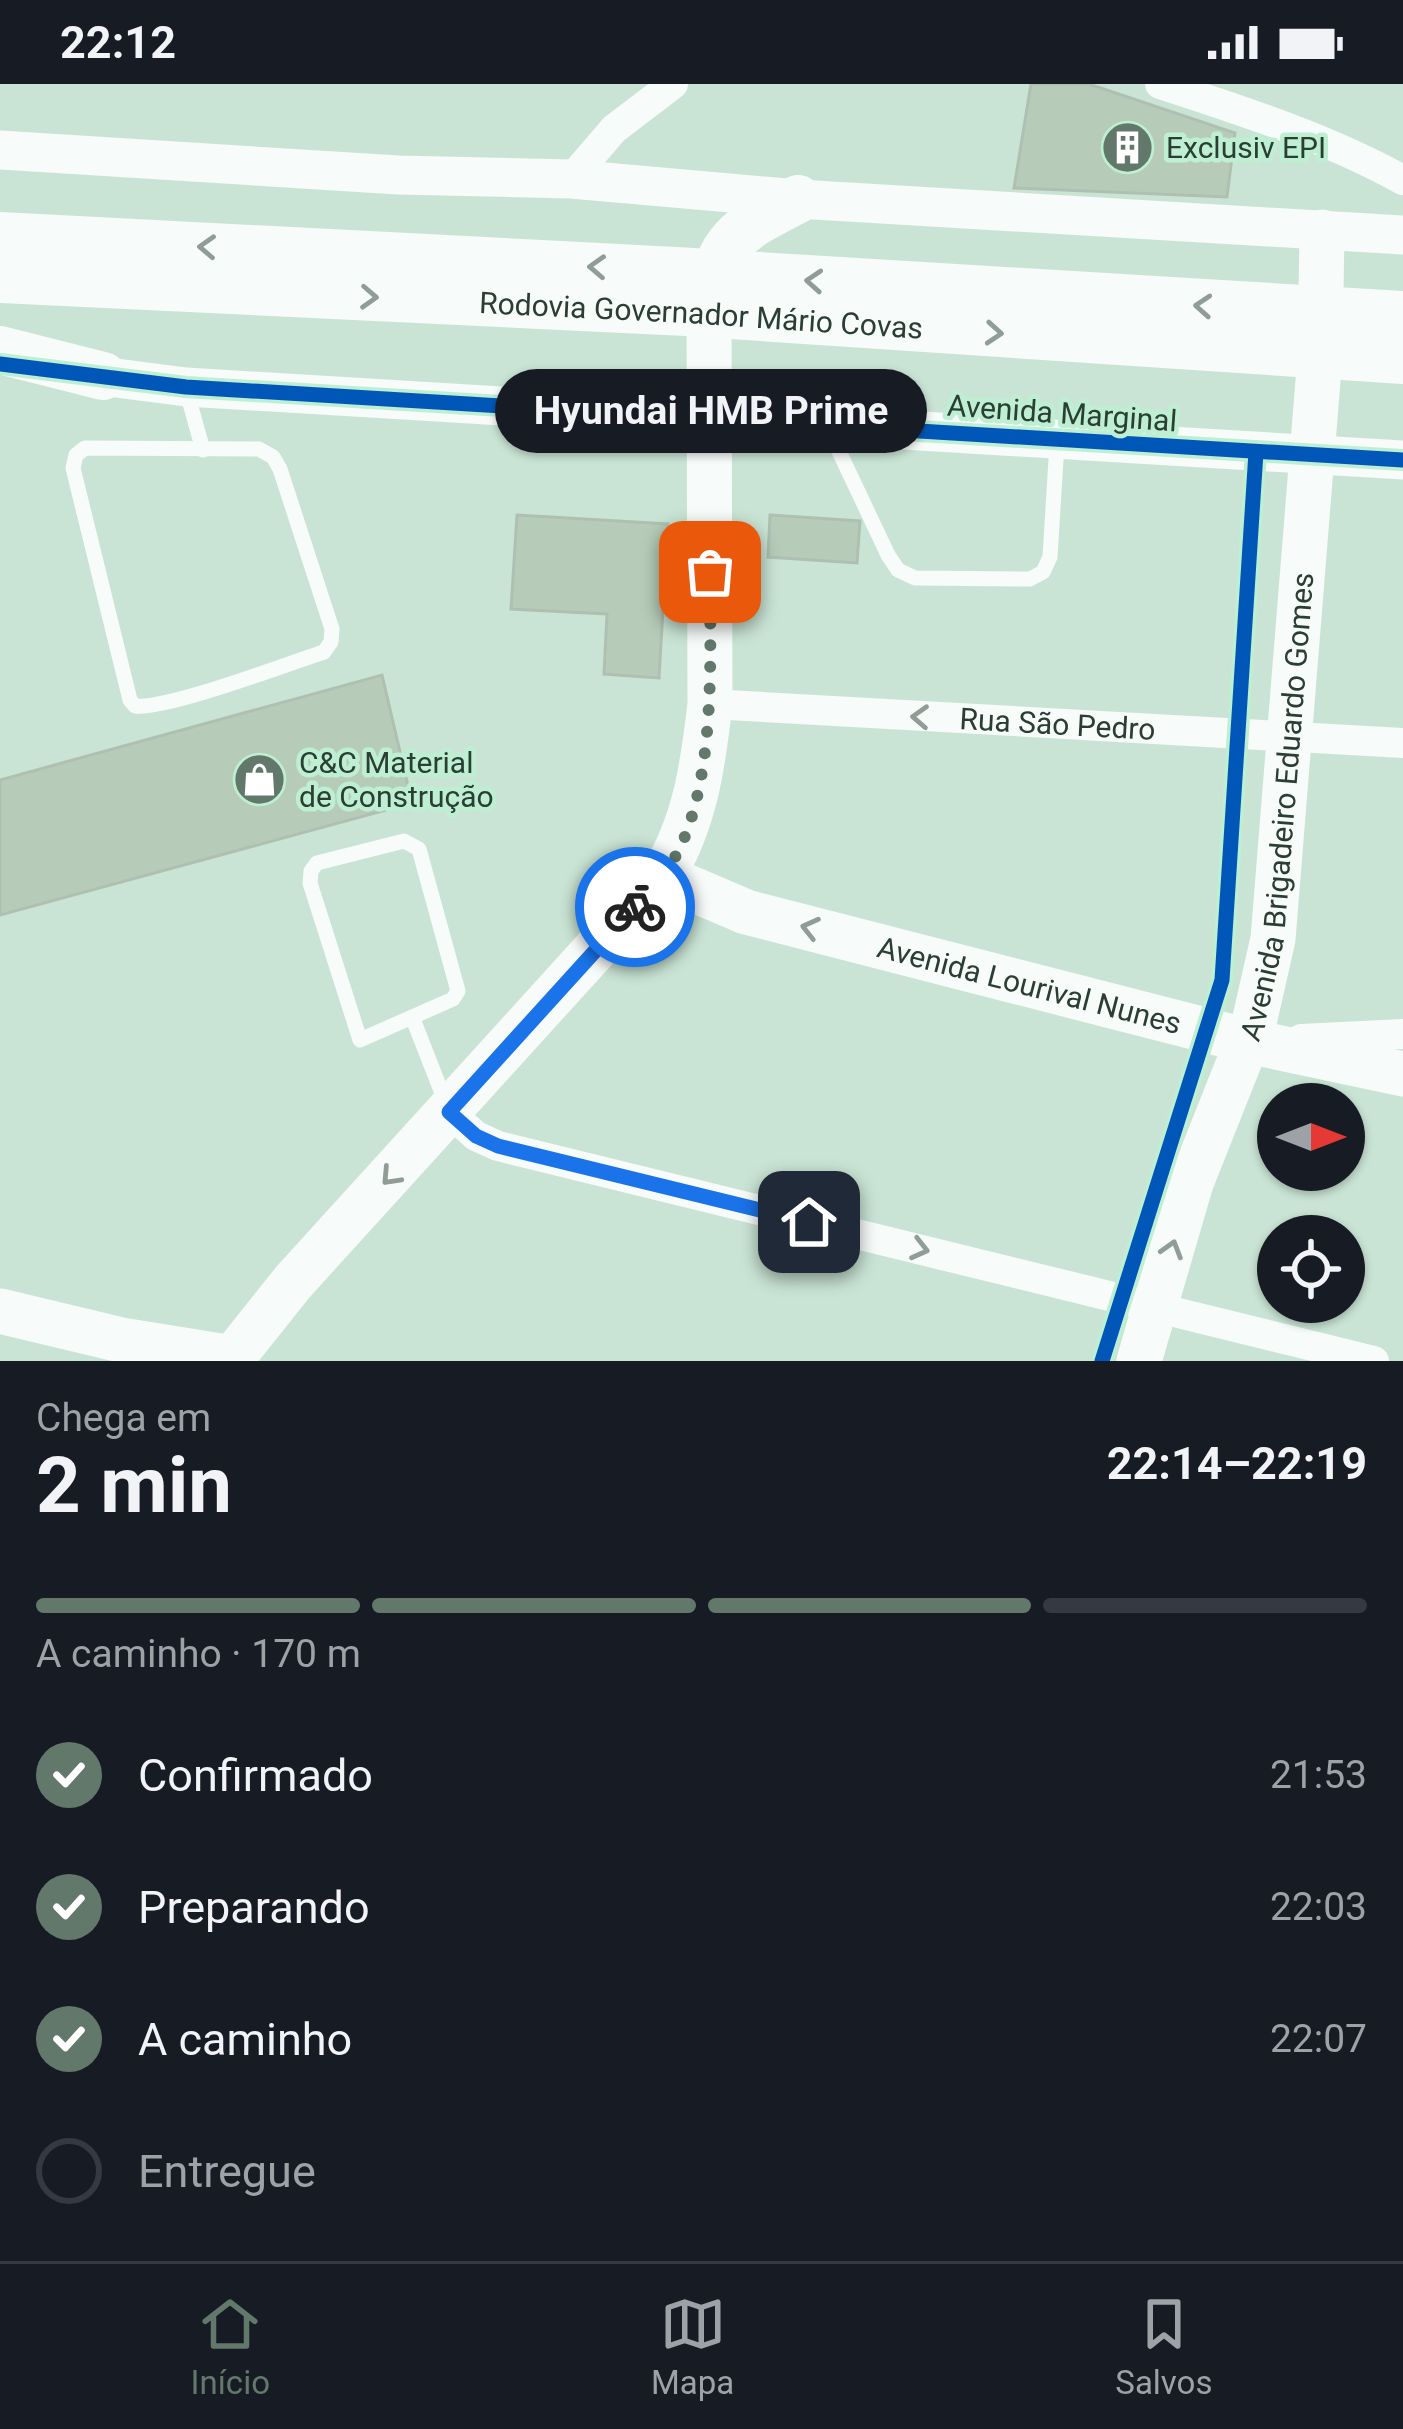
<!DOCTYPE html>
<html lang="pt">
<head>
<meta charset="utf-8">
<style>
	:root { --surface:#171b24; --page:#20242c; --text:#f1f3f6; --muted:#9ea1a6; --line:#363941; --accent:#62786b }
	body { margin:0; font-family:Roboto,sans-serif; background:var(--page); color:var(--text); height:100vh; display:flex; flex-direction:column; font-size:45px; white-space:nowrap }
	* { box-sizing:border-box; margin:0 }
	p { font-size:39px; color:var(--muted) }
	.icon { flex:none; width:66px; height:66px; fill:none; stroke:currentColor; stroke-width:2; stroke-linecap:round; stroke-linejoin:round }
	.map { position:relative; height:1277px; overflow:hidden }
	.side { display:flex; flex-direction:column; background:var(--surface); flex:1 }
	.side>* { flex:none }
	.needle { width:78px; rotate:90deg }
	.buttons { position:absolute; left:1257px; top:999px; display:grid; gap:24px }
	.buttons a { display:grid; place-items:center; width:108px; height:108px; border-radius:50%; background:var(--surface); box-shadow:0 3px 9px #0004; font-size:60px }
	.pin { position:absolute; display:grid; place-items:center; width:102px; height:102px; color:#fff; margin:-51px; border-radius:24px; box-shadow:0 6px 18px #0006 }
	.courier { position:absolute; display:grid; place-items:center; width:120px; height:120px; margin:-60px; border:9px solid #1a73e8; border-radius:50%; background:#fff; color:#222; box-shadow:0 3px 15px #0007 }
	.bubble { position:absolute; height:84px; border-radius:42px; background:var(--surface); box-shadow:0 3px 9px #0004; font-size:39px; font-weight:700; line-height:84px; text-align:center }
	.headline em { font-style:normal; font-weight:700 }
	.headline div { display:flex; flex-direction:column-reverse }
	.headline { display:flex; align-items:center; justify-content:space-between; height:204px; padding:0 36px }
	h1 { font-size:78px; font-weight:700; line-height:90px }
	.bar { display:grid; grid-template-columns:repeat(4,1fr); gap:18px 12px; align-content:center; height:144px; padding:0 36px }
	.bar i { height:15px; border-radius:9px; background:var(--line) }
	.bar .active { background:var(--accent) }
	.bar p { grid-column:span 4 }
	ol { padding:0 36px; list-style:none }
	li { display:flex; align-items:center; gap:36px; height:132px }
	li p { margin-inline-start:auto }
	li .icon { padding:12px; border-radius:50%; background:var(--accent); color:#fff; stroke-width:4 }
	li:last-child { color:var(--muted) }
	li i { width:66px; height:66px; border:6px solid var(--line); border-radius:50% }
	.status { display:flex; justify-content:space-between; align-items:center; height:84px; padding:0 60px; background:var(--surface); direction:ltr }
	.status svg { height:33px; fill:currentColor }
	.tabs { display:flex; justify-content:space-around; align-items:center; height:168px; border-top:3px solid var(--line); background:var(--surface); font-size:33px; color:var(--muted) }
	.tabs a { display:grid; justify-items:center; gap:6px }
	.tabs .active { color:var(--accent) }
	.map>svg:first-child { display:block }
	.building { fill:#b6ccb8; stroke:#afc0b2; stroke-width:3 }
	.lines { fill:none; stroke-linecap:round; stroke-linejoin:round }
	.service { stroke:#f7fbf9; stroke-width:15 }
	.minor { stroke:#f7fbf9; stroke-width:30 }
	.tertiary { stroke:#f7fbf9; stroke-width:39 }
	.secondary { stroke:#f7fbf9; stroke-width:45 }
	.primary { stroke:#f7fbf9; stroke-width:48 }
	.cycleway-casing { stroke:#beefd2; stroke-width:22 }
	.cycleway { stroke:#0057b8; stroke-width:15 }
	.oneway { stroke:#909c96 }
	.done { stroke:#62786b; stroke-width:12; stroke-dasharray:0 21.6 }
	.route { stroke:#1a73e8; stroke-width:15 }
	.labels { text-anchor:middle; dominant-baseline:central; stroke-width:9; stroke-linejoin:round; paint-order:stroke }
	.poi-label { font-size:30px; fill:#2a3e33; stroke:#beefd2; text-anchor:start }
	.street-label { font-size:30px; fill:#2a3e33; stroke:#beefd2 }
</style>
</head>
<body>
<div class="status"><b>22:12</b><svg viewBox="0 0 49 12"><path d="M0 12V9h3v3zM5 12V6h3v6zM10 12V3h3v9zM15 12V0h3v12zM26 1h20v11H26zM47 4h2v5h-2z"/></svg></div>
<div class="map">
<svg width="1403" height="1277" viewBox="0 0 1403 1277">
	<rect width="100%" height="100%" fill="#c9e4d4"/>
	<g class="building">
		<path d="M 1031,0 L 1089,0 L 1235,49 L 1227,113 L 1014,104 Z"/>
		<path d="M 517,431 L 668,440 L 659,594 L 604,590 L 607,530 L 511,525 Z"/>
		<path d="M 770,431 L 860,437 L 857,479 L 768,473 Z"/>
		<path d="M 382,591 L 412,719 L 0,831 L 0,696 Z"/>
	</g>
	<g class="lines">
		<g class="service">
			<path d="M 186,305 L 203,366"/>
			<path d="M 828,344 L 888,471 L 898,486 L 915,494 L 1030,495 L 1043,488 L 1050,473 L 1057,359"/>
			<path d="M 85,364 L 259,365 L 273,373 L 280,385 L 332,545 L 331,558 L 324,568 C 287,580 166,626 135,622 L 130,616 L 73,384 L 76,371 Z"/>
			<path d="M 404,757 L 419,765 L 458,907 L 453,915 L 360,956 L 310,799 L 311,787 L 317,779 Z"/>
			<path d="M 413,935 L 447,1022"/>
		</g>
		<g class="minor">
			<path d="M 1160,0 C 1243,27 1327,54 1403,96"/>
			<path d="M 571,95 L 614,45 L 673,0"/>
			<path id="s1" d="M 710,620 L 1403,659"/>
			<path d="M 1301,955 L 1403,950"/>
			<path d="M 449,1028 L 476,1052 L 498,1062 L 1374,1277"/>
		</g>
		<g class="tertiary">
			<path d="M 0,66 L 398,91 L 571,95 L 798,115 L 1403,151"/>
			<path d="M 77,289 L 186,303 L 1403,376"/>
		</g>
		<g class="secondary">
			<path id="s2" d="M 662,792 L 746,828 L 1248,957 L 1403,990"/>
			<path d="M 0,1227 L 121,1256 L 233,1274"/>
			<path d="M 230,1277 L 293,1198 L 662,792 C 695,740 703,681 710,620 L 709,230"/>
			<path id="s3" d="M 1139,1277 L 1191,1099 L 1253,943 L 1273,855 L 1320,272 L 1322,148"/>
		</g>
		<g class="primary">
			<path d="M 0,152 L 676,187 L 1403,231"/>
			<path id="s4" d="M 0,195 L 686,228 L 1403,276"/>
			<path d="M 710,219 C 718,152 743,144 798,115"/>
			<path d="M 0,266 L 103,292"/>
		</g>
		<defs>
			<g id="cycleway">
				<path d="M 0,280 L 186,303 L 1403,376"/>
				<path d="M 1102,1277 L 1222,896 L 1256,368"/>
			</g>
		</defs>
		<use href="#cycleway" class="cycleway-casing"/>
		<use href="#cycleway" class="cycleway"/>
	</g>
	<defs><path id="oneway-chevron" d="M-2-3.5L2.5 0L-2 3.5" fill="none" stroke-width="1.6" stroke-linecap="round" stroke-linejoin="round" transform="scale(3)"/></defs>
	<g class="oneway">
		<use href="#oneway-chevron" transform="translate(207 163) rotate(-177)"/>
		<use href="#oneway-chevron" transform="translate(597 183) rotate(-177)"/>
		<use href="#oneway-chevron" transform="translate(814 197) rotate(-176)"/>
		<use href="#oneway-chevron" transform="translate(369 213) rotate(3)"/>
		<use href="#oneway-chevron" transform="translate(1203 222) rotate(-176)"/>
		<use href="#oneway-chevron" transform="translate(994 249) rotate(4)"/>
		<use href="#oneway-chevron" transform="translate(920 633) rotate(-177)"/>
		<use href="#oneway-chevron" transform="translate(810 844) rotate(-166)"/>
		<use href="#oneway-chevron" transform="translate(390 1093) rotate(133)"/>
		<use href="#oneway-chevron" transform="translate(920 1165) rotate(14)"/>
		<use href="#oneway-chevron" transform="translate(1172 1165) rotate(-73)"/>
	</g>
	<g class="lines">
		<path class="done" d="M 635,823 C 651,804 669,786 680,764 C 716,686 710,572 710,488"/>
		<path class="route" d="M 635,823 L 449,1028 L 476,1052 L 498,1062 L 809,1138"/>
	</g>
	<defs>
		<symbol id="building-disc" viewBox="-11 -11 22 22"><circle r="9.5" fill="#62786b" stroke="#beefd2"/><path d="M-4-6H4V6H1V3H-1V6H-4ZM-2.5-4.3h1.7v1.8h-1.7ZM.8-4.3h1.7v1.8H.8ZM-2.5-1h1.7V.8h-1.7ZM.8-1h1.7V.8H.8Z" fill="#fff"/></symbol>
		<symbol id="shop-disc" viewBox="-11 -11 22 22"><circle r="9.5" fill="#62786b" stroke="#beefd2"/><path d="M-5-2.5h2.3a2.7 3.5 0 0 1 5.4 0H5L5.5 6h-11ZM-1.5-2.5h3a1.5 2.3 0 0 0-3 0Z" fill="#fff"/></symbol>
	</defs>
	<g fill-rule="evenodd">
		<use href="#building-disc" x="1098" y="34" width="59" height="59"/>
		<use href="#shop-disc" x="230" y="666" width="59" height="59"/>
	</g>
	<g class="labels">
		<g class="poi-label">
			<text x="1166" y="63">Exclusiv EPI</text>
			<text x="299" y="678">C&amp;C Material<tspan x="299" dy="34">de Construção</tspan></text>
		</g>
		<g class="street-label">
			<text stroke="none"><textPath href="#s4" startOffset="702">Rodovia Governador Mário Covas</textPath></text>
			<text transform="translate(1062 329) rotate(4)">Avenida Marginal</text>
			<text stroke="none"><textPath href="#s1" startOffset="348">Rua São Pedro</textPath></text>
			<text stroke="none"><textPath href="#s3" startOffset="576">Avenida Brigadeiro Eduardo Gomes</textPath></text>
			<text stroke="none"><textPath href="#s2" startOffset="384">Avenida Lourival Nunes</textPath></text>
		</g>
	</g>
</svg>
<div class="buttons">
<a><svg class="needle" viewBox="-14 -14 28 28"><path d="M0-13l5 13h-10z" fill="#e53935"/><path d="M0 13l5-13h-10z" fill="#9ea1a6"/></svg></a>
<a><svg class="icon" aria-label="locate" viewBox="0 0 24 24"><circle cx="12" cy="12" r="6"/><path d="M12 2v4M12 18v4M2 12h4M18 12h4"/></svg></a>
</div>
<div class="pin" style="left:710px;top:488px;background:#ea580c"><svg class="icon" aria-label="bag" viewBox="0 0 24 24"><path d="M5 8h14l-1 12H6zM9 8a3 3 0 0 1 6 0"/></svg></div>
<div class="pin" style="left:809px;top:1138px;background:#1f2937"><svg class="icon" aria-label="home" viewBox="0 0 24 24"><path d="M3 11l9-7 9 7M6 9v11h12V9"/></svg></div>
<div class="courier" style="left:635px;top:823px"><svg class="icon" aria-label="bike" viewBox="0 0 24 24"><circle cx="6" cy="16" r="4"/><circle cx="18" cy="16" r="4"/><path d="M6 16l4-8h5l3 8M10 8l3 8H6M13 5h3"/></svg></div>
<div class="bubble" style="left:495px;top:285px;width:432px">Hyundai HMB Prime</div>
</div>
<section class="side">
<div class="headline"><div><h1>2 min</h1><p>Chega em</p></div><em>22:14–22:19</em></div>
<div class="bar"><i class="active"></i><i class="active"></i><i class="active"></i><i></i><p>A caminho · 170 m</p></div>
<ol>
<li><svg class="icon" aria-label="check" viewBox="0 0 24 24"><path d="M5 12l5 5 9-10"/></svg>Confirmado<p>21:53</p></li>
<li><svg class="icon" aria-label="check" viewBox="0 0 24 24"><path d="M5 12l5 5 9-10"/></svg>Preparando<p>22:03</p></li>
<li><svg class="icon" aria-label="check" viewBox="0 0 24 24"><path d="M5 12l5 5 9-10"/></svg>A caminho<p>22:07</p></li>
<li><i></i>Entregue</li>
</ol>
</section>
<nav class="tabs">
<a class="active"><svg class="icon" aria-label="home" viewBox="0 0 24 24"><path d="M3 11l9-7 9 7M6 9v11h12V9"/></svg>Início</a>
<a><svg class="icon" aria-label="map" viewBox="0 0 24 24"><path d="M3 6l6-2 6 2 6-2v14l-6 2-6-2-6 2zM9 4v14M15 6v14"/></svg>Mapa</a>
<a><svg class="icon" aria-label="saved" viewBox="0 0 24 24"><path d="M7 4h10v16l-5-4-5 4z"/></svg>Salvos</a>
</nav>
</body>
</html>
